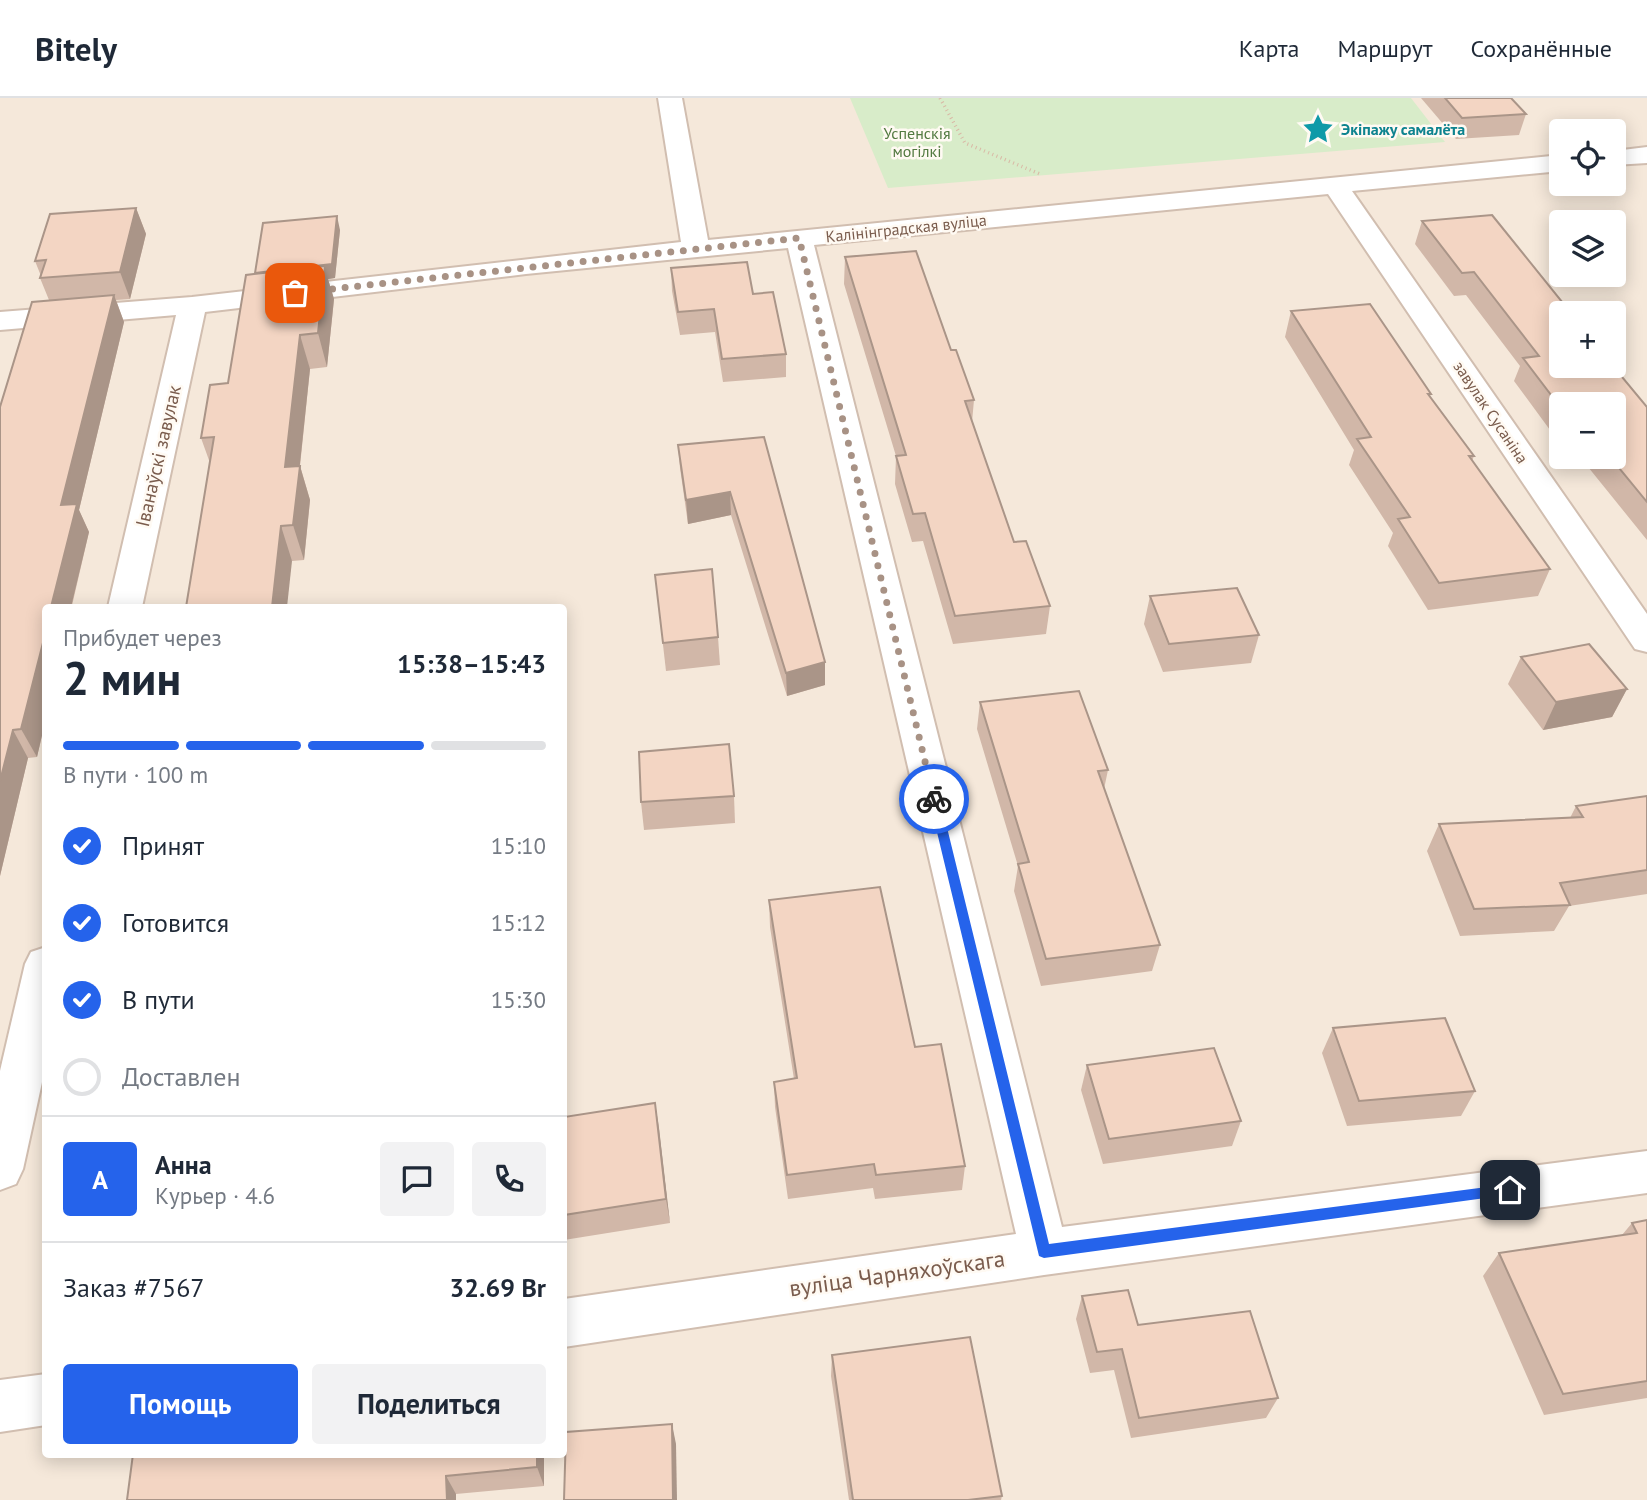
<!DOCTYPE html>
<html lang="ru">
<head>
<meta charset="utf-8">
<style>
	:root { --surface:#fff; --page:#f2f2f3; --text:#1f2937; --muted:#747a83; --line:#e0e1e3; --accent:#2563eb }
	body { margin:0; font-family:"PT Sans",sans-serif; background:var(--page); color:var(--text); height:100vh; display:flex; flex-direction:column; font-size:26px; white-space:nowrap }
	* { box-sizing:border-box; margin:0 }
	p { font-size:23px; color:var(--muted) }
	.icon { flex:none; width:38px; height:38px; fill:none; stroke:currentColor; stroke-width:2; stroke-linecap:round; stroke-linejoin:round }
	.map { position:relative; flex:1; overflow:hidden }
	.panel { position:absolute; left:42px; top:506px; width:525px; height:854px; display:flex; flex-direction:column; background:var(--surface); border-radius:7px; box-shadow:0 4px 18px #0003 }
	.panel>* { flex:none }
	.tools { position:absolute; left:1549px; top:21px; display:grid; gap:14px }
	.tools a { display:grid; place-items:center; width:77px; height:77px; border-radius:7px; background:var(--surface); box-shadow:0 4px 18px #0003; font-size:35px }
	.pin { position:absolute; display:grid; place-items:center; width:60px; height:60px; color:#fff; margin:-30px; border-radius:14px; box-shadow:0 4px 10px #0006 }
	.courier { position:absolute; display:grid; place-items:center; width:70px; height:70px; margin:-35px; border:5px solid #2563eb; border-radius:50%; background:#fff; color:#222; box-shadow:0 2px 9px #0007 }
	.summary em { font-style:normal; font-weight:600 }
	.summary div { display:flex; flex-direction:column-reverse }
	.summary { display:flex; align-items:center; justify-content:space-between; height:119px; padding:0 21px }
	h1 { font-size:46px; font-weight:600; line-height:52px }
	.bar { display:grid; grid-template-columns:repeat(4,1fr); gap:10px 7px; align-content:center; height:84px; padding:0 21px }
	.bar i { height:9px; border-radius:5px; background:var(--line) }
	.bar .active { background:var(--accent) }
	.bar p { grid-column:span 4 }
	.line { display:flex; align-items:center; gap:18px; padding:0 21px; border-top:2px solid var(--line) }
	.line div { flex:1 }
	.round { display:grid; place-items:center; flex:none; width:74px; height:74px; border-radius:7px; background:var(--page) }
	ol { padding:0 21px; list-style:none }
	li { display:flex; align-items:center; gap:21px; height:77px }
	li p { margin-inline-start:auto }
	li .icon { padding:7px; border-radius:50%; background:var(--accent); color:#fff; stroke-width:4 }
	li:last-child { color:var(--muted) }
	li i { width:38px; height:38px; border:4px solid var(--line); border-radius:50% }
	.primary-button { display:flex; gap:14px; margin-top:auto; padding:14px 21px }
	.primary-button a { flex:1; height:80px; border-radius:7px; background:var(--accent); color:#fff; font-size:28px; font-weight:600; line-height:80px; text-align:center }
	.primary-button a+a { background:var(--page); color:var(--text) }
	header { display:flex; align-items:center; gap:42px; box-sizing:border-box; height:98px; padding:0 35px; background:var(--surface); border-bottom:2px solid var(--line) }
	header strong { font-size:33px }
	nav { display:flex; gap:38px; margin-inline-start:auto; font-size:24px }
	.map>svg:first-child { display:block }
	.residential { fill:#f5e8da; fill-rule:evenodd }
	.green { fill:#d8ecc9 }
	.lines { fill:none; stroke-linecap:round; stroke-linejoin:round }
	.minor-casing { stroke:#d1beb0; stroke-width:4 }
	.path { stroke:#d9b8a5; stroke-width:3.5; stroke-dasharray:1 3.5; stroke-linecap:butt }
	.minor { fill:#fff; fill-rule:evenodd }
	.wall { fill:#d1b7a8 }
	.shaded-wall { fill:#aa9588 }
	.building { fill:#f3d5c3; stroke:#aa9588; stroke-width:2 }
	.route { fill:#2563eb }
	.done { stroke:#a89285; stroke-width:7; stroke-dasharray:0 12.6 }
	.labels { text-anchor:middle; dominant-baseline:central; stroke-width:5; stroke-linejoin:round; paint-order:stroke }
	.far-culture-label { font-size:16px; font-weight:bold; fill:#0d838f; stroke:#fffaf3; text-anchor:start }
	.far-park-label { font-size:16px; fill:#537a41; stroke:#fffaf3 }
	.far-street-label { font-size:16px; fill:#7a5c4d; stroke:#fffaf3 }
	.street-label { font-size:19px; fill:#7a5c4d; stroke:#fffaf3 }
	.near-street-label { font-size:23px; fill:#7a5c4d; stroke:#fffaf3 }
</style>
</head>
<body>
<header>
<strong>Bitely</strong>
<nav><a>Карта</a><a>Маршрут</a><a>Сохранённые</a></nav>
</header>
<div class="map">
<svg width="1647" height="1402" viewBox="0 0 1647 1402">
	<rect width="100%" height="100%" fill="#fdf6ec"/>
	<path class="residential" d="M 0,0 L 1647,0 L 1647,1402 L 0,1402 ZM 1561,33 L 1614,33 L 1614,86 L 1561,86 ZM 1561,124 L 1614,124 L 1614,177 L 1561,177 ZM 1561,215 L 1614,215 L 1614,268 L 1561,268 ZM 1561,306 L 1614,306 L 1614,359 L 1561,359 ZM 46,509 L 564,509 L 564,1356 L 46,1356 Z"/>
	<path class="green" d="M 850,0 L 1411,0 L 1445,44 L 888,90 Z"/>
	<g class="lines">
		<defs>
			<g id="minor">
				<path d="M 658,0 L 682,0 L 708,142 L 1561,57 L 1561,73 L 1352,93 L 1647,516 L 1647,554 L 1635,551 L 1328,96 L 814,147 L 1062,1129 L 1647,1053 L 1647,1095 L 1044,1177 L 564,1249 L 564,1201 L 1016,1136 L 788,150 L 526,176 L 205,214 L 142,509 L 108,509 L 176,217 L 0,232 L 0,214 L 192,199 L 681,144 Z"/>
				<path d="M 1647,49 L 1647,65 L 1614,67 L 1614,53 Z"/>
				<path d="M 46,849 L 46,966 L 23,1071 L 16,1086 L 0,1092 L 0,973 L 25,866 L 31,854 Z"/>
				<path d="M 46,1276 L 46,1327 L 0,1334 L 0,1282 Z"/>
			</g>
		</defs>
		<use href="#minor" class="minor-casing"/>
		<path class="path" d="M 940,0 L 965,45 L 1040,76"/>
		<use href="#minor" class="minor"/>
	</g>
	<g class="wall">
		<path d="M 1421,0 L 1511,0 L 1526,16 L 1519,37 L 1456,41 Z"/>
		<path d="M 136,110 L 146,136 L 130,201 L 116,202 L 124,224 L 79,412 L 89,434 L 37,659 L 28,660 L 0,778 L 0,309 L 49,202 L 40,180 L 41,178 L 35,163 Z"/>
		<path d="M 1422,123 L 1647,309 L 1647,442 L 1580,359 L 1614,359 L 1561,306 L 1561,347 L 1514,283 L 1520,268 L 1466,197 L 1454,198 L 1415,146 Z"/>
		<path d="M 340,132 L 335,180 L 328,181 L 334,201 L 327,269 L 310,271 L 300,368 L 310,402 L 304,462 L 292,463 L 210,365 L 201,340 L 228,285 L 255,175 Z"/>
		<path d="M 845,159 L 951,252 L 974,302 L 972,324 L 1014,444 L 1050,508 L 1046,536 L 953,546 L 923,443 L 912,444 L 895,386 L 896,358 L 844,186 Z"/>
		<path d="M 671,170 L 753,196 L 786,256 L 786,279 L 723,284 L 715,234 L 680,237 L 672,193 Z"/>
		<path d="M 1291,213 L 1431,296 L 1430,298 L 1474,358 L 1472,363 L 1550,471 L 1538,498 L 1428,512 L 1388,448 L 1393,435 L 1349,367 L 1354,352 L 1285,239 Z"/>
		<path d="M 764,339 L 825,587 L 787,598 L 731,417 L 688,426 L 680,370 L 678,347 Z"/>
		<path d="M 655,477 L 718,539 L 720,567 L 666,573 Z"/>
		<path d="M 1150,498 L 1259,537 L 1251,565 L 1163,574 L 1144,526 Z"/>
		<path d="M 1521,559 L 1627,591 L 1612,619 L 1543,632 L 1508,586 Z"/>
		<path d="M 980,604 L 1108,672 L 1104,691 L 1160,847 L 1152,873 L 1041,888 L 1014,793 L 1018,768 L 977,631 Z"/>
		<path d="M 734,698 L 735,725 L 644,732 L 641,704 Z"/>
		<path d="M 1647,698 L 1647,796 L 1569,808 L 1554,833 L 1460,838 L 1427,753 L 1439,726 L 1570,720 L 1576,708 Z"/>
		<path d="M 769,802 L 915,949 L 965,1068 L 962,1092 L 875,1101 L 873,1090 L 788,1101 L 775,1009 L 774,984 L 794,981 L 770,829 Z"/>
		<path d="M 1333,930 L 1475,993 L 1461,1018 L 1347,1028 L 1322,955 Z"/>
		<path d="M 1087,967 L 1241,1023 L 1232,1048 L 1103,1066 L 1081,992 Z"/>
		<path d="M 655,1005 L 670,1125 L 564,1142 L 564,1019 Z"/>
		<path d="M 1647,1122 L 1647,1300 L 1544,1317 L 1483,1178 L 1499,1155 L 1622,1137 L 1632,1125 Z"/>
		<path d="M 1082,1198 L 1278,1300 L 1266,1320 L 1131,1340 L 1114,1272 L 1090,1275 L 1076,1221 Z"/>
		<path d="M 832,1257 L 1002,1398 L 1001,1402 L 849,1402 L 831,1278 Z"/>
		<path d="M 544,1356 L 544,1388 L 456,1396 L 127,1402 Z"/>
	</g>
	<g class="shaded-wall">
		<path d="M 136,110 L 146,136 L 130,201 L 120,174 Z"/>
		<path d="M 337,118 L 340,132 L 335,180 L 328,181 L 334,201 L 327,269 L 318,235 L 259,189 L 255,175 Z"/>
		<path d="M 114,197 L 124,224 L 79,412 L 89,434 L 71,509 L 51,509 L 61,407 Z"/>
		<path d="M 300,237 L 310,271 L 296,403 L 285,369 Z"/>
		<path d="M 300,368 L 310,402 L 304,462 L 293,427 Z"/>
		<path d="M 730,394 L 731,417 L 688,426 L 686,402 Z"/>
		<path d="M 281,428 L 292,463 L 287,509 L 272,509 Z"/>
		<path d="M 46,533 L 46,620 L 37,659 L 21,631 Z"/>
		<path d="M 825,564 L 825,587 L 787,598 L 786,575 Z"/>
		<path d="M 1627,591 L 1612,619 L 1543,632 L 1556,604 Z"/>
		<path d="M 13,632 L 28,660 L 0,778 L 0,683 Z"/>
		<path d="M 655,1005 L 659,1030 L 670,1125 L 666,1101 Z"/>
		<path d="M 672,1326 L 676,1346 L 677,1402 L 673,1402 Z"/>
		<path d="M 537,1356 L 544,1356 L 544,1388 L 537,1369 Z"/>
		<path d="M 446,1378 L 456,1396 L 456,1402 L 447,1402 Z"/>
	</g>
	<g class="building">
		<path d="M 1445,0 L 1511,0 L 1526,16 L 1462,20 Z"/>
		<path d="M 136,110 L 120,174 L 40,180 L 46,162 L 35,163 L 50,116 Z"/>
		<path d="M 1492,117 L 1571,215 L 1561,215 L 1561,268 L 1613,268 L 1647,309 L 1647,404 L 1610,359 L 1614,359 L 1614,306 L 1561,306 L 1561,310 L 1523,260 L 1539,258 L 1474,174 L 1462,175 L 1422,123 Z"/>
		<path d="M 337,118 L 332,166 L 255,175 L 263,125 Z"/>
		<path d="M 916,153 L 951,252 L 956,252 L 974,302 L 965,303 L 1014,444 L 1026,443 L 1050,508 L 955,518 L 925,415 L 913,416 L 896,358 L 906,357 L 845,159 Z"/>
		<path d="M 747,164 L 753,196 L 773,194 L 786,256 L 722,261 L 714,211 L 678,214 L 671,170 Z"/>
		<path d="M 325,168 L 318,235 L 300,237 L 285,369 L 300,368 L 293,427 L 281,428 L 272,509 L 186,509 L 214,339 L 201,340 L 210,287 L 228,285 L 246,177 Z"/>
		<path d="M 114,197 L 61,407 L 77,406 L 51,509 L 46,509 L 46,533 L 21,631 L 13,632 L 0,683 L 0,309 L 32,204 Z"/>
		<path d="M 1370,206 L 1431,296 L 1428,296 L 1474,358 L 1469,358 L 1550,471 L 1439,485 L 1398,421 L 1410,419 L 1357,341 L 1371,339 L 1291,213 Z"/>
		<path d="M 764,339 L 825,564 L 786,575 L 730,394 L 686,402 L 678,347 Z"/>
		<path d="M 712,471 L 718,539 L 663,545 L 655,477 Z"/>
		<path d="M 1237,490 L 1259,537 L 1169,546 L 1150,498 Z"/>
		<path d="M 1589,546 L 1627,591 L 1556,604 L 1521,559 Z"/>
		<path d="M 1079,593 L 1108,672 L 1098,673 L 1160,847 L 1046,861 L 1018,766 L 1029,764 L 980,604 Z"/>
		<path d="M 729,646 L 734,698 L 641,704 L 639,654 Z"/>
		<path d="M 1647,698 L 1647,772 L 1560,785 L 1570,807 L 1474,811 L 1439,726 L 1583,719 L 1576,708 Z"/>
		<path d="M 880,789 L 915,949 L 941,946 L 965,1068 L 876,1077 L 874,1066 L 787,1077 L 774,984 L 797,980 L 769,802 Z"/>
		<path d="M 1445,920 L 1475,993 L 1359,1003 L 1333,930 Z"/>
		<path d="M 1214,950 L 1241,1023 L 1109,1041 L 1087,967 Z"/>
		<path d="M 655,1005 L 666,1101 L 564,1117 L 564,1019 Z"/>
		<path d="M 1647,1122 L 1647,1283 L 1563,1296 L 1499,1155 L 1637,1135 L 1632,1125 Z"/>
		<path d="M 1128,1192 L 1138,1227 L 1250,1213 L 1278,1300 L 1139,1320 L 1122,1251 L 1097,1254 L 1082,1198 Z"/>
		<path d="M 970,1239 L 1002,1398 L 968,1402 L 853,1402 L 832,1257 Z"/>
		<path d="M 672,1326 L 673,1402 L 564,1402 L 566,1334 Z"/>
		<path d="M 133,1356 L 537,1356 L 537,1369 L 446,1378 L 447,1402 L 127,1402 Z"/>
	</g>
	<path class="route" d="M 934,697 L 940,701 L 1049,1146 L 1510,1086 L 1515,1087 L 1515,1096 L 1044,1160 L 1039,1158 L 929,701 Z"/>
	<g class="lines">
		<path class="done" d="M 295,195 L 799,140 L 934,701"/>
	</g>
	<defs>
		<symbol id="sight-bare" viewBox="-9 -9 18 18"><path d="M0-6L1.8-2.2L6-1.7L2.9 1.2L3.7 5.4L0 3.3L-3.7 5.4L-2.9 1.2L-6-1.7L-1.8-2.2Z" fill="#0f9aa8" stroke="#fffaf3" stroke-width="2.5" paint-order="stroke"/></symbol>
	</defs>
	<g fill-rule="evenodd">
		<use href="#sight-bare" x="1296" y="9" width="44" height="44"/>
	</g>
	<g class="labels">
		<g class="far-culture-label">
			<text x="1341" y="31">Экіпажу самалёта</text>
		</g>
		<g class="far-park-label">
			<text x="917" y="35">Успенскія<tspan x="917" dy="18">могілкі</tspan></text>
		</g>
		<g class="far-street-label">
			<text transform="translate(906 130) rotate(-6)">Калінінградская вуліца</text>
			<text transform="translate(1491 314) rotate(56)">завулак Сусаніна</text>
		</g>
		<g class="street-label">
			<text transform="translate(158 358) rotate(-77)">Іванаўскі завулак</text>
		</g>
		<g class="near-street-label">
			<text transform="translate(897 1175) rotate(-8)">вуліца Чарняхоўскага</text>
		</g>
	</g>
</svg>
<div class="tools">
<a><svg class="icon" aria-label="locate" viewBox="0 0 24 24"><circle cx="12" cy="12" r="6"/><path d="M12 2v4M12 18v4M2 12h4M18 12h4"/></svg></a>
<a><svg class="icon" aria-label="layers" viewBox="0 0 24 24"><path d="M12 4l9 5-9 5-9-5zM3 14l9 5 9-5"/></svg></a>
<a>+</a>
<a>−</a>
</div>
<div class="pin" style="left:295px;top:195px;background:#ea580c"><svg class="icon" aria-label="bag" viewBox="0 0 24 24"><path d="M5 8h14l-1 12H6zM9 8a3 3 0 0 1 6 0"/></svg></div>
<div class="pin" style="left:1510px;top:1092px;background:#1f2937"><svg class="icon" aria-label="home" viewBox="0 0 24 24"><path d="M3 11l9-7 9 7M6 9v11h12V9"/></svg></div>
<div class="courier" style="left:934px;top:701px"><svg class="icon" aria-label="bike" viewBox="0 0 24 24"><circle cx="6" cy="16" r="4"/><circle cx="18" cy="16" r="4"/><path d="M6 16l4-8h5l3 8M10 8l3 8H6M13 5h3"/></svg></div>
<section class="panel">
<div class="summary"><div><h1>2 мин</h1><p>Прибудет через</p></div><em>15:38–15:43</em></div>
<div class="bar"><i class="active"></i><i class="active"></i><i class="active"></i><i></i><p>В пути · 100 m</p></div>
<ol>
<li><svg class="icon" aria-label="check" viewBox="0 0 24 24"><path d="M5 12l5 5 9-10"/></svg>Принят<p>15:10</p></li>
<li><svg class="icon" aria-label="check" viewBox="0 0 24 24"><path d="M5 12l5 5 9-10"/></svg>Готовится<p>15:12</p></li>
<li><svg class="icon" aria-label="check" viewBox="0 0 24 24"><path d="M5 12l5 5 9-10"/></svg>В пути<p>15:30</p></li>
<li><i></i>Доставлен</li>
</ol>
<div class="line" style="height:126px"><b class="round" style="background:var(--accent);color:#fff">А</b><div><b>Анна</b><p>Курьер · 4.6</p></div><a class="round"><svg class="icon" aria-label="chat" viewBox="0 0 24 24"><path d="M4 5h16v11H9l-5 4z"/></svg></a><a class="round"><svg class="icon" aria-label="phone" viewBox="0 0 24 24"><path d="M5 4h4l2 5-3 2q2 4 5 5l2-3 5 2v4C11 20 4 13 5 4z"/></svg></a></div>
<div class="line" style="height:91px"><div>Заказ #7567</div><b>32.69 Br</b></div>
<div class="primary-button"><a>Помощь</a><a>Поделиться</a></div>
</section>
</div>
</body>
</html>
